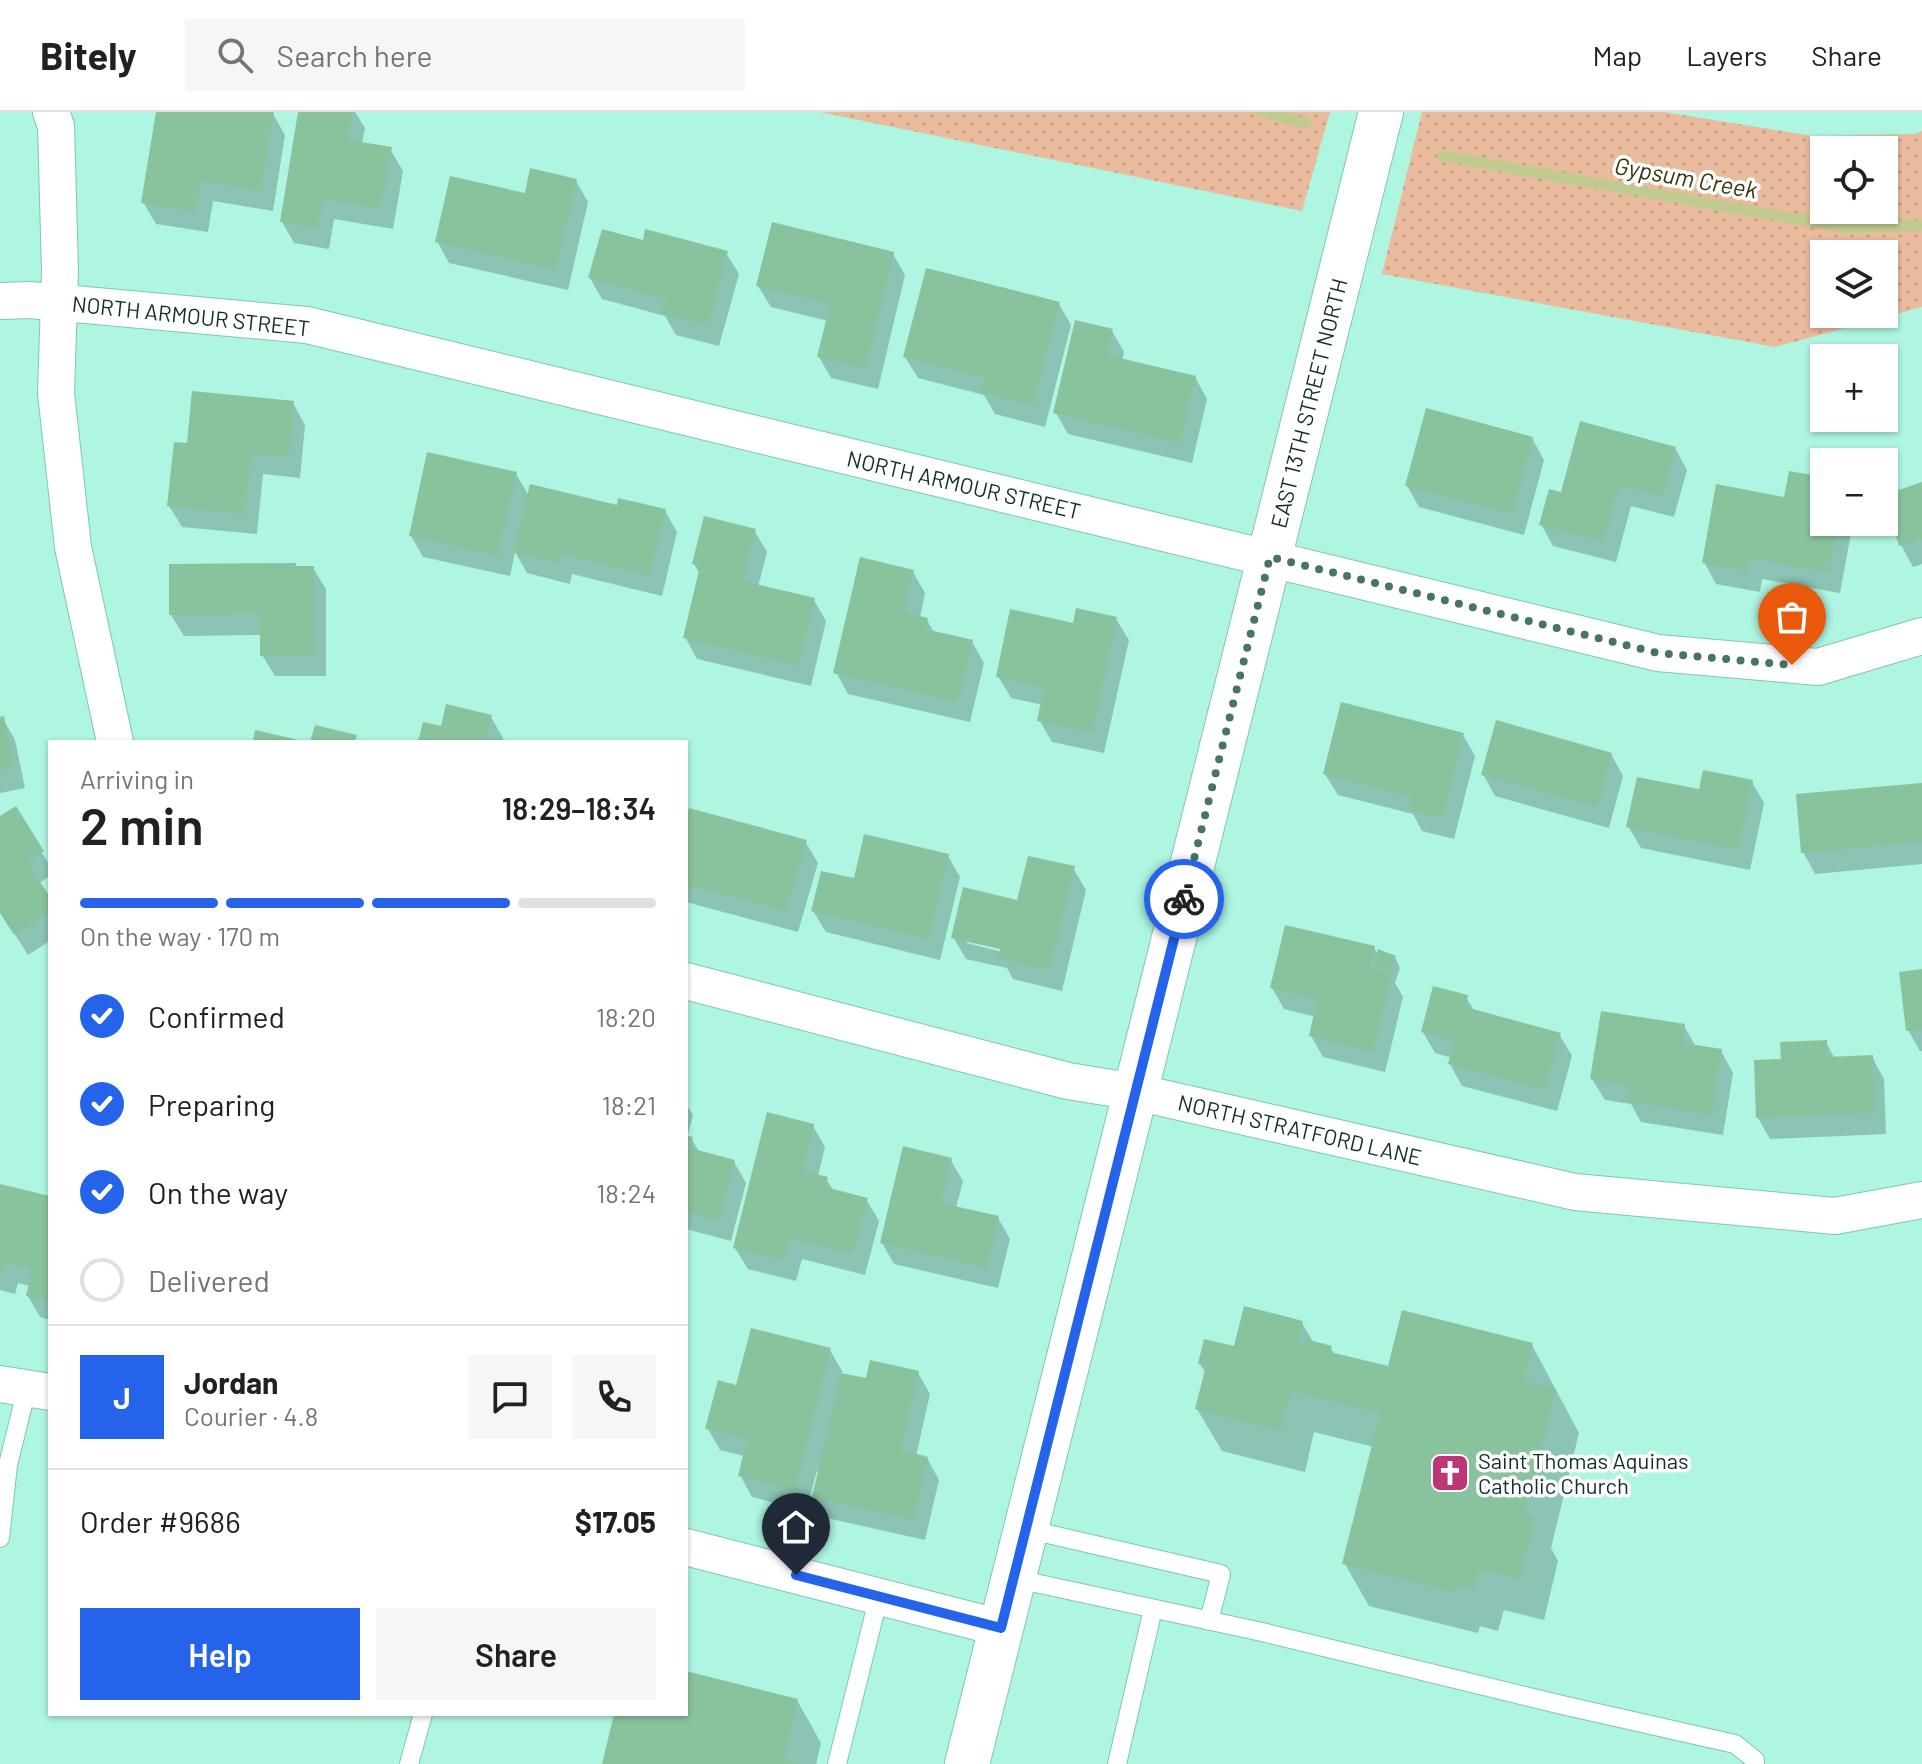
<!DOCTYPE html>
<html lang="en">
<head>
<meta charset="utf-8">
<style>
	:root { --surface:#fff; --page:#f6f6f6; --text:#202124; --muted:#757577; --line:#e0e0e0; --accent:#2563eb }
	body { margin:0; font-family:Barlow,sans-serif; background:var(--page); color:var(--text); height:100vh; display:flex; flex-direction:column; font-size:30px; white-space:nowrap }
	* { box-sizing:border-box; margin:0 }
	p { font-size:26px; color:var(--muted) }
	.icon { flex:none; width:44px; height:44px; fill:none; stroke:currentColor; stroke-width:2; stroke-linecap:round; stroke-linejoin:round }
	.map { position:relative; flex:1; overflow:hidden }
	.drawer { position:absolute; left:48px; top:628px; width:640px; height:976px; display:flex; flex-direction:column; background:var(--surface); border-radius:0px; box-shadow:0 2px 6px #0004 }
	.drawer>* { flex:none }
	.fabs { position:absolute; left:1810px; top:24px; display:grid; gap:16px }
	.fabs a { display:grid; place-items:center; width:88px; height:88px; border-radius:0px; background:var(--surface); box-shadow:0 2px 6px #0004; font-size:40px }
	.pin { position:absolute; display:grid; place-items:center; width:68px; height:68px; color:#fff; margin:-82px -34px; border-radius:50% 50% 50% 0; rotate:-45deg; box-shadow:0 0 8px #0007 }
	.pin .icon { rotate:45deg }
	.courier { position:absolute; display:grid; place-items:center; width:80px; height:80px; margin:-40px; border:6px solid #2563eb; border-radius:50%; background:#fff; color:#222; box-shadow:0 2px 10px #0007 }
	.headline em { font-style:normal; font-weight:600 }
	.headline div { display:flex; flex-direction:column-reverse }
	.headline { display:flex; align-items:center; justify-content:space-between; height:136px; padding:0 32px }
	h1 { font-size:52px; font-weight:600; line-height:60px }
	.bar { display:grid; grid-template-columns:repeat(4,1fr); gap:12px 8px; align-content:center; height:96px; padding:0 32px }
	.bar i { height:10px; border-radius:6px; background:var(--line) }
	.bar .selected { background:var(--accent) }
	.bar p { grid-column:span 4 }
	.line { display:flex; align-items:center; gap:20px; padding:0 32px; border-top:2px solid var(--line) }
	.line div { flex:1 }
	.round { display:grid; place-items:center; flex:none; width:84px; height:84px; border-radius:0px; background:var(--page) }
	ol { padding:0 32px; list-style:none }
	li { display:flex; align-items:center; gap:24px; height:88px }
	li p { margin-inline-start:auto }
	li .icon { padding:8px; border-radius:50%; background:var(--accent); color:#fff; stroke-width:4 }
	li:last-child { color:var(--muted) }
	li i { width:44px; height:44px; border:4px solid var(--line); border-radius:50% }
	.cta { display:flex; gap:16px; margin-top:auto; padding:16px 32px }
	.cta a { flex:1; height:92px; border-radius:0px; background:var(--accent); color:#fff; font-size:32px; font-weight:600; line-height:92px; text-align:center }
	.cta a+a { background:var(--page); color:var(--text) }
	header { display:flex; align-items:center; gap:48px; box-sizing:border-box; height:112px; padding:0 40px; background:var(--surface); border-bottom:2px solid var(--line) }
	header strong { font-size:38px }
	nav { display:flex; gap:44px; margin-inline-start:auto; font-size:28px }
	.search { width:560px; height:72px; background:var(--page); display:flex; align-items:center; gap:20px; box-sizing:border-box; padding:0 28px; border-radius:0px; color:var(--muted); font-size:30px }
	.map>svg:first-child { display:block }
	.grass { fill:url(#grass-dots); fill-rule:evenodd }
	.shadow { fill:#0003; fill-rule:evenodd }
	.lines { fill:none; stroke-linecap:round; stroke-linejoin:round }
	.stream { stroke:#c1cb8f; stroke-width:11 }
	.building { fill:#89c39e }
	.service-casing { stroke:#80c6b4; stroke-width:20 }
	.minor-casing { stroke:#80c6b4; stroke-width:38 }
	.secondary-casing { stroke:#80c6b4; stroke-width:46 }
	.service { stroke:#fff; stroke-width:18 }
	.minor { stroke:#fff; stroke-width:36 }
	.secondary { stroke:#fff; stroke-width:44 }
	.done { stroke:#487468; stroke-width:8; stroke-dasharray:0 14.4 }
	.route { stroke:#2563eb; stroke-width:10 }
	.labels { text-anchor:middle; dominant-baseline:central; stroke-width:7; stroke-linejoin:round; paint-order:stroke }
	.street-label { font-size:22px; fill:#112e27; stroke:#fff }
	.poi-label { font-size:22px; fill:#112e27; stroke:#fff; text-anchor:start }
	.water-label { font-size:24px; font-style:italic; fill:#323708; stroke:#fff }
</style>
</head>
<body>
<header>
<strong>Bitely</strong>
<div class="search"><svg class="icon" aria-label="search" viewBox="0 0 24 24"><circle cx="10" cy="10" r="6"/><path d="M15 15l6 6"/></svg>Search here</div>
<nav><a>Map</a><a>Layers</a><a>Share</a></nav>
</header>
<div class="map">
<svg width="1922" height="1652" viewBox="0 0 1922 1652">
	<defs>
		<pattern id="grass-dots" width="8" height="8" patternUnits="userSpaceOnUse" patternTransform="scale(2)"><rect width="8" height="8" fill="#eabc9d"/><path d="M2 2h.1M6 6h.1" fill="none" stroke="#c8a287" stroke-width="1.8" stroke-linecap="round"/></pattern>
	</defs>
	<rect width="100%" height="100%" fill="#aef5e2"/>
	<g class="grass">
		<path d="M 820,0 L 1330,0 L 1302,99 Z"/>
		<path d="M 1422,0 L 1664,0 L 1813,24 L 1915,22 L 1922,19 L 1922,195 L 1775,235 L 1382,162 ZM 1824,38 L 1884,38 L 1884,98 L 1824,98 ZM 1824,142 L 1884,142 L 1884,202 L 1824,202 Z"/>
	</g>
	<g class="shadow">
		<path d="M 158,0 L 273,2 L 285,23 L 273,99 L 213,89 L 208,120 L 156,112 L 143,90 Z"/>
		<path d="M 301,0 L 355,0 L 365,16 L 362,32 L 390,37 L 403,59 L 393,117 L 334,107 L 329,137 L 294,131 L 282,110 Z"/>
		<path d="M 576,69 L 588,90 L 568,178 L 449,151 L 437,129 Z"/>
		<path d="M 644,130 L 726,141 L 739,162 L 719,234 L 676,223 L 665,204 L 602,187 L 590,166 Z"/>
		<path d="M 893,142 L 905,163 L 878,277 L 831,266 L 819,245 L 828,209 L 771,195 L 758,174 Z"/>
		<path d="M 1059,192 L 1071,213 L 1045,315 L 995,302 L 984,283 L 918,266 L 905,245 Z"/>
		<path d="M 1112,219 L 1124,240 L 1122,249 L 1195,265 L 1207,287 L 1192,351 L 1068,322 L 1056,301 Z"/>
		<path d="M 293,291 L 305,313 L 300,366 L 263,362 L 257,422 L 182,415 L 169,394 L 189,333 Z"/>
		<path d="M 1532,326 L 1544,348 L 1524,423 L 1419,395 L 1407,374 Z"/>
		<path d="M 1675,336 L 1687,358 L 1674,405 L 1631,394 L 1616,450 L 1553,434 L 1541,412 L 1563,383 Z"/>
		<path d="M 516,362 L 529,384 L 665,399 L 677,420 L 662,484 L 572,462 L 570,472 L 527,461 L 515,440 L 510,464 L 423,445 L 411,424 Z"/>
		<path d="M 1824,367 L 1824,410 L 1853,410 L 1840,481 L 1762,467 L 1760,480 L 1716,472 L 1704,450 L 1786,387 Z"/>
		<path d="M 1922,372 L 1922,452 L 1913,455 L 1901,433 Z"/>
		<path d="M 754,418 L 767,440 L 758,475 L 814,488 L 826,509 L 811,574 L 697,547 L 685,525 L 700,462 L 694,452 Z"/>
		<path d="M 295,453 L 297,456 L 313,456 L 326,477 L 326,564 L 275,564 L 262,543 L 262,523 L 184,524 L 171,503 Z"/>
		<path d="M 913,460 L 925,481 L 920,506 L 927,508 L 935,522 L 972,530 L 984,551 L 970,610 L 848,582 L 836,560 Z"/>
		<path d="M 1116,507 L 1129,528 L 1104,641 L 1052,630 L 1040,609 L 1043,593 L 1011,586 L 998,564 L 1074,513 Z"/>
		<path d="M 491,605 L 503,626 L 502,630 L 420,630 L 442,617 Z"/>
		<path d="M 0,607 L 3,607 L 15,628 L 25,676 L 0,681 Z"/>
		<path d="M 1463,623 L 1475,644 L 1454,727 L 1422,719 L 1413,702 L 1338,683 L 1325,662 Z"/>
		<path d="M 1611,642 L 1623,664 L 1609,716 L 1495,684 L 1483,662 Z"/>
		<path d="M 1752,670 L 1764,691 L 1750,758 L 1641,736 L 1628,714 L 1700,680 Z"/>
		<path d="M 1922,673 L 1922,752 L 1815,762 L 1803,740 Z"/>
		<path d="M 15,697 L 50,754 L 50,764 L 39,771 L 50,789 L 50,829 L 28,843 L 0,799 L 0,707 Z"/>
		<path d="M 686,716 L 805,729 L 818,751 L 798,820 L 686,790 Z"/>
		<path d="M 948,744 L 960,765 L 940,848 L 826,820 L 813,799 L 855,769 Z"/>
		<path d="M 1073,756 L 1086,778 L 1062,879 L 1013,867 L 1007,856 L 966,847 L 953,825 L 1019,790 ZM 967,827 L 1011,838 L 1010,842 L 967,831 Z"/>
		<path d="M 1374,836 L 1378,843 L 1395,845 L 1400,856 L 1395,871 L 1403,885 L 1385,960 L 1323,945 L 1311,924 L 1316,905 L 1284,897 L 1272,876 Z"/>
		<path d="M 1922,859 L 1922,939 L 1920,939 L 1908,918 Z"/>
		<path d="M 1466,885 L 1475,900 L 1559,922 L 1572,944 L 1557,999 L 1462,974 L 1450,952 L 1452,946 L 1435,941 L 1423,920 Z"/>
		<path d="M 1684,914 L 1696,935 L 1721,939 L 1733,961 L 1723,1023 L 1641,1010 L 1631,992 L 1605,988 L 1592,967 Z"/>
		<path d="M 1826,930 L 1835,947 L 1872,945 L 1884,967 L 1886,1022 L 1770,1027 L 1758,1006 L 1783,949 Z"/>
		<path d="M 686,992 L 693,1003 L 687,1025 L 691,1026 L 700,1041 L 734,1050 L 746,1071 L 731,1129 L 686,1117 Z"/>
		<path d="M 813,1014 L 825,1035 L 818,1064 L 826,1067 L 834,1079 L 866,1087 L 879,1109 L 865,1163 L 802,1147 L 796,1169 L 748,1157 L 735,1136 Z"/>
		<path d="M 950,1047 L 963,1069 L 956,1096 L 998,1106 L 1010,1127 L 998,1176 L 894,1152 L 882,1131 Z"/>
		<path d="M 0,1074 L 50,1086 L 50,1208 L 40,1205 L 28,1184 L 30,1174 L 18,1171 L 15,1182 L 0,1178 Z"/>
		<path d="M 1302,1211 L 1314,1231 L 1330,1235 L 1335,1243 L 1390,1257 L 1532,1233 L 1579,1321 L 1551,1436 L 1558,1449 L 1544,1508 L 1504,1498 L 1498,1519 L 1480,1514 L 1478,1521 L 1369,1494 L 1345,1452 L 1374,1335 L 1314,1320 L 1305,1360 L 1222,1339 L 1197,1297 L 1206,1262 L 1200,1252 Z"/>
		<path d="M 830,1238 L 842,1259 L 841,1263 L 867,1269 L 918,1261 L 930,1282 L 916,1344 L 927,1346 L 939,1368 L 925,1428 L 827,1406 L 814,1385 L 820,1360 L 817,1359 L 806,1399 L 752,1385 L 740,1363 L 744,1344 L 720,1338 L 708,1317 L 737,1275 Z"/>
		<path d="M 686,1562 L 797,1588 L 821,1631 L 816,1652 L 604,1652 L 616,1602 L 686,1602 Z"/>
	</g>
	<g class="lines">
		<g class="stream">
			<path d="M 1262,0 L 1306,11"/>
			<path d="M 1443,44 L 1847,116 L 1922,113"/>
		</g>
	</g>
	<g class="building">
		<path d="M 156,0 L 274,0 L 261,79 L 201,69 L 196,100 L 141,91 Z"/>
		<path d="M 298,0 L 353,0 L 348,28 L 392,35 L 381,97 L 323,87 L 318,116 L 280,110 Z"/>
		<path d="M 530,56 L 577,67 L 556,158 L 435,130 L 450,64 L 525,81 Z"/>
		<path d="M 772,110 L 894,140 L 866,257 L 817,245 L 830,192 L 756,174 Z"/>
		<path d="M 602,117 L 643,128 L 645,117 L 728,139 L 708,214 L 662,202 L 666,187 L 588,166 Z"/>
		<path d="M 926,156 L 1060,190 L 1033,294 L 981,281 L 985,266 L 903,245 Z"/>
		<path d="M 1075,208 L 1113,217 L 1107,243 L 1196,264 L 1180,331 L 1053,301 Z"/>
		<path d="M 192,279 L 294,289 L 289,345 L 251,342 L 245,402 L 167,394 L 174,330 L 187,331 Z"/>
		<path d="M 1426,296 L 1533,325 L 1513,402 L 1405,374 Z"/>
		<path d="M 1580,309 L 1676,335 L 1662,385 L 1619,373 L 1604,430 L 1539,413 L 1549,377 L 1561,380 Z"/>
		<path d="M 427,340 L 517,360 L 498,444 L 409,424 Z"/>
		<path d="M 1789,359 L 1824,365 L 1824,410 L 1838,410 L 1829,461 L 1751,446 L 1748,459 L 1702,451 L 1716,372 L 1784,385 Z"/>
		<path d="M 1922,370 L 1922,427 L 1899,434 L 1884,383 Z"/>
		<path d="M 530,372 L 617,393 L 618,386 L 666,397 L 650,464 L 561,442 L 558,451 L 513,440 Z"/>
		<path d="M 704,404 L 756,417 L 743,469 L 815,486 L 799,554 L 683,526 L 700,454 L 692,452 Z"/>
		<path d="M 860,445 L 914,458 L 904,500 L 928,506 L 925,517 L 973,528 L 958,590 L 833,561 Z"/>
		<path d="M 296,451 L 296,454 L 314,454 L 315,543 L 260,544 L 260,502 L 169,503 L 169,452 Z"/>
		<path d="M 1076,496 L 1117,505 L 1093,621 L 1037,609 L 1044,575 L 996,565 L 1010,497 L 1073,511 Z"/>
		<path d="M 1341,590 L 1464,621 L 1443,706 L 1408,698 L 1411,685 L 1323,662 Z"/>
		<path d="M 446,592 L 492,603 L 487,625 L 501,630 L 418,630 L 423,610 L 441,614 Z"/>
		<path d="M 4,604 L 14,655 L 0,658 L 0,605 Z"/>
		<path d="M 1496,608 L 1612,641 L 1598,695 L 1481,663 Z"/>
		<path d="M 315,613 L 357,623 L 355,630 L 310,630 Z"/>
		<path d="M 255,618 L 303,629 L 303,630 L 253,630 Z"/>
		<path d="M 1703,658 L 1753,668 L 1739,738 L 1626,715 L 1637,665 L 1699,677 Z"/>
		<path d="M 1922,671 L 1922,730 L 1801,741 L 1796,682 Z"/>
		<path d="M 16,694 L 44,739 L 27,750 L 50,785 L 50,800 L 14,823 L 0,801 L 0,704 Z"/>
		<path d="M 689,696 L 807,728 L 787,799 L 686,773 L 686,708 Z"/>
		<path d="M 864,722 L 949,742 L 929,827 L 811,799 L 821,759 L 854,766 Z"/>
		<path d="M 1028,744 L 1075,754 L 1050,858 L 998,846 L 1000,837 L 951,826 L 963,775 L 1017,788 Z"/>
		<path d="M 1285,813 L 1375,834 L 1370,856 L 1392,862 L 1373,940 L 1309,924 L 1317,888 L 1270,876 Z"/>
		<path d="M 1378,837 L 1396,844 L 1390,859 L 1373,852 Z"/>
		<path d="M 1922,857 L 1922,917 L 1906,919 L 1899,860 Z"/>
		<path d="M 1433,874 L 1468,883 L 1465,895 L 1561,921 L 1545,978 L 1448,952 L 1454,929 L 1421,920 Z"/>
		<path d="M 1601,899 L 1685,912 L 1683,931 L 1722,937 L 1712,1003 L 1627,989 L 1629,974 L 1590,967 Z"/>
		<path d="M 1827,928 L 1827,945 L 1873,943 L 1875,1001 L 1756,1006 L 1754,948 L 1781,947 L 1780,930 Z"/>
		<path d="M 767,1000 L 814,1012 L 803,1059 L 828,1065 L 825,1075 L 868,1086 L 853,1142 L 790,1127 L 785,1149 L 733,1136 Z"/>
		<path d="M 686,1023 L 693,1025 L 690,1036 L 735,1048 L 719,1109 L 686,1100 Z"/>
		<path d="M 903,1034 L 952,1046 L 941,1091 L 999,1104 L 987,1156 L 880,1131 Z"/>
		<path d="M 0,1072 L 50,1084 L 50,1190 L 26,1184 L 32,1157 L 7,1151 L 4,1162 L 0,1161 Z"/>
		<path d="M 1244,1194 L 1303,1209 L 1298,1231 L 1304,1233 L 1306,1227 L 1332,1234 L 1330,1240 L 1388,1254 L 1402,1198 L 1533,1231 L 1524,1269 L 1556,1277 L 1525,1403 L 1535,1405 L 1520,1467 L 1480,1457 L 1475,1478 L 1456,1473 L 1454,1480 L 1342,1452 L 1380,1301 L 1291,1279 L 1281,1319 L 1195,1297 L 1206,1254 L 1198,1252 L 1204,1227 L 1234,1234 Z"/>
		<path d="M 751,1216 L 831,1236 L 795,1378 L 738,1364 L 747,1327 L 705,1317 L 718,1268 L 736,1273 Z"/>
		<path d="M 870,1248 L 919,1259 L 901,1338 L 928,1345 L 914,1408 L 812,1385 L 841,1261 L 866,1266 Z"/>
		<path d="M 686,1559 L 798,1587 L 784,1647 L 799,1652 L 602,1652 L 614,1602 L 686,1602 Z"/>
	</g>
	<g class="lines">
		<defs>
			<g id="service">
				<path d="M 1026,1417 L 1221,1462 L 1209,1509"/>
				<path d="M 0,1426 L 8,1353 L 27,1276"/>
				<path d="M 1012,1466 L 1262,1520 L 1562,1593 L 1735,1632 L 1755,1648 L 1755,1652"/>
				<path d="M 409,1652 L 423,1602"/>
				<path d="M 837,1652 L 879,1484"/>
				<path d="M 1117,1652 L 1153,1497"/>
			</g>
			<g id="minor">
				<path d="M 51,0 L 56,14 L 60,159 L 56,281 L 73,435 L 115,630"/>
				<path d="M 0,189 L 30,188 L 307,213 L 1658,541 L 1818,555 L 1922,524"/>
				<path d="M 686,869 L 1068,969 L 1136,980 L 1575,1080 L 1835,1104 L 1922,1088"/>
				<path d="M 0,1272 L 50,1280"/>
				<path d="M 686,1435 L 1001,1516"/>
			</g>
			<path id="secondary" d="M 967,1652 L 1381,0"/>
		</defs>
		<use href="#service" class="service-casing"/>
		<use href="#minor" class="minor-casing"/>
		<use href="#secondary" class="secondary-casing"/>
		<use href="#service" class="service"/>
		<use href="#minor" class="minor"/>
		<use href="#secondary" class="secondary"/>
	</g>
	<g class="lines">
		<path class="done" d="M 1184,787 L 1270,445 L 1658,541 L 1792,553"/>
		<path class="route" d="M 796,1463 L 1001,1516 L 1184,787"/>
	</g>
	<defs>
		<symbol id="church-square" viewBox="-11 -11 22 22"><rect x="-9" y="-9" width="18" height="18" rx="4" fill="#bd3676" stroke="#fff"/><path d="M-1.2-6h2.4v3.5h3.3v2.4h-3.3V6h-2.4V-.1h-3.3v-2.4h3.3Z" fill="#fff"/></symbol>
	</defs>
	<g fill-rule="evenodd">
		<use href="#church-square" x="1428" y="1339" width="44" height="44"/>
	</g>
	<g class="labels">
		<g class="street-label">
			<text transform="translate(191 203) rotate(6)">NORTH ARMOUR STREET</text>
			<text transform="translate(1308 291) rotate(-76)">EAST 13TH STREET NORTH</text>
			<text transform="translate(964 372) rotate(13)">NORTH ARMOUR STREET</text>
			<text transform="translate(1300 1017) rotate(13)">NORTH STRATFORD LANE</text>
		</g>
		<g class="poi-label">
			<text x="1478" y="1348">Saint Thomas Aquinas<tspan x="1478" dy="25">Catholic Church</tspan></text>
		</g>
		<g class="water-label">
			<text transform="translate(1686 65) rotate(10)">Gypsum Creek</text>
		</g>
	</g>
</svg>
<div class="fabs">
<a><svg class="icon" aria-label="locate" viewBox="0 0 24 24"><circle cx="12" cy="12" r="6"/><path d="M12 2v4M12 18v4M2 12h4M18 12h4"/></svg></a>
<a><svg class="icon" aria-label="layers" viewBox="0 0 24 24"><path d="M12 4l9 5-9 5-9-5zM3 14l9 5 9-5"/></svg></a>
<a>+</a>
<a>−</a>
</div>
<div class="pin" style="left:1792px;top:553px;background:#ea580c"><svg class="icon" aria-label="bag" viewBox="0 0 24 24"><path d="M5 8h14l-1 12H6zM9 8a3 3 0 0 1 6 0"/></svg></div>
<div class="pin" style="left:796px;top:1463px;background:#1f2937"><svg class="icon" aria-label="home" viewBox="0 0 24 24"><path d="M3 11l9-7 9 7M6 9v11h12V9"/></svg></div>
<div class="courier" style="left:1184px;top:787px"><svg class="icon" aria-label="bike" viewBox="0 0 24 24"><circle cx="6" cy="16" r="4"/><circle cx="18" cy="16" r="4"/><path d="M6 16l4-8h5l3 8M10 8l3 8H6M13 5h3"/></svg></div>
<section class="drawer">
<div class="headline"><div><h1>2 min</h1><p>Arriving in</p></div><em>18:29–18:34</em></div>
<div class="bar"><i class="selected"></i><i class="selected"></i><i class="selected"></i><i></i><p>On the way · 170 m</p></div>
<ol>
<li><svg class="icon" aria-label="check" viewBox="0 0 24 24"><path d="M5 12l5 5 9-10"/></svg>Confirmed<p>18:20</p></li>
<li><svg class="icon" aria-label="check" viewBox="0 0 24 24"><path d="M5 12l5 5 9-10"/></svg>Preparing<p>18:21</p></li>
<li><svg class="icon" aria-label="check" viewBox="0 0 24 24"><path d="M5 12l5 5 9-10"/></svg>On the way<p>18:24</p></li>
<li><i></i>Delivered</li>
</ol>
<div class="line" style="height:144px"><b class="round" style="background:var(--accent);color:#fff">J</b><div><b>Jordan</b><p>Courier · 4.8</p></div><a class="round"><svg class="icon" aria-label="chat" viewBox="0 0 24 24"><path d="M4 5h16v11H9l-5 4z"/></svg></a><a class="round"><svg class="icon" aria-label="phone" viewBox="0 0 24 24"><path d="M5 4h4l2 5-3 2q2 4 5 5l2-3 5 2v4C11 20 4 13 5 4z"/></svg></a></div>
<div class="line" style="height:104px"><div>Order #9686</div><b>$17.05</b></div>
<div class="cta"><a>Help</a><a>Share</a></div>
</section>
</div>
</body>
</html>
